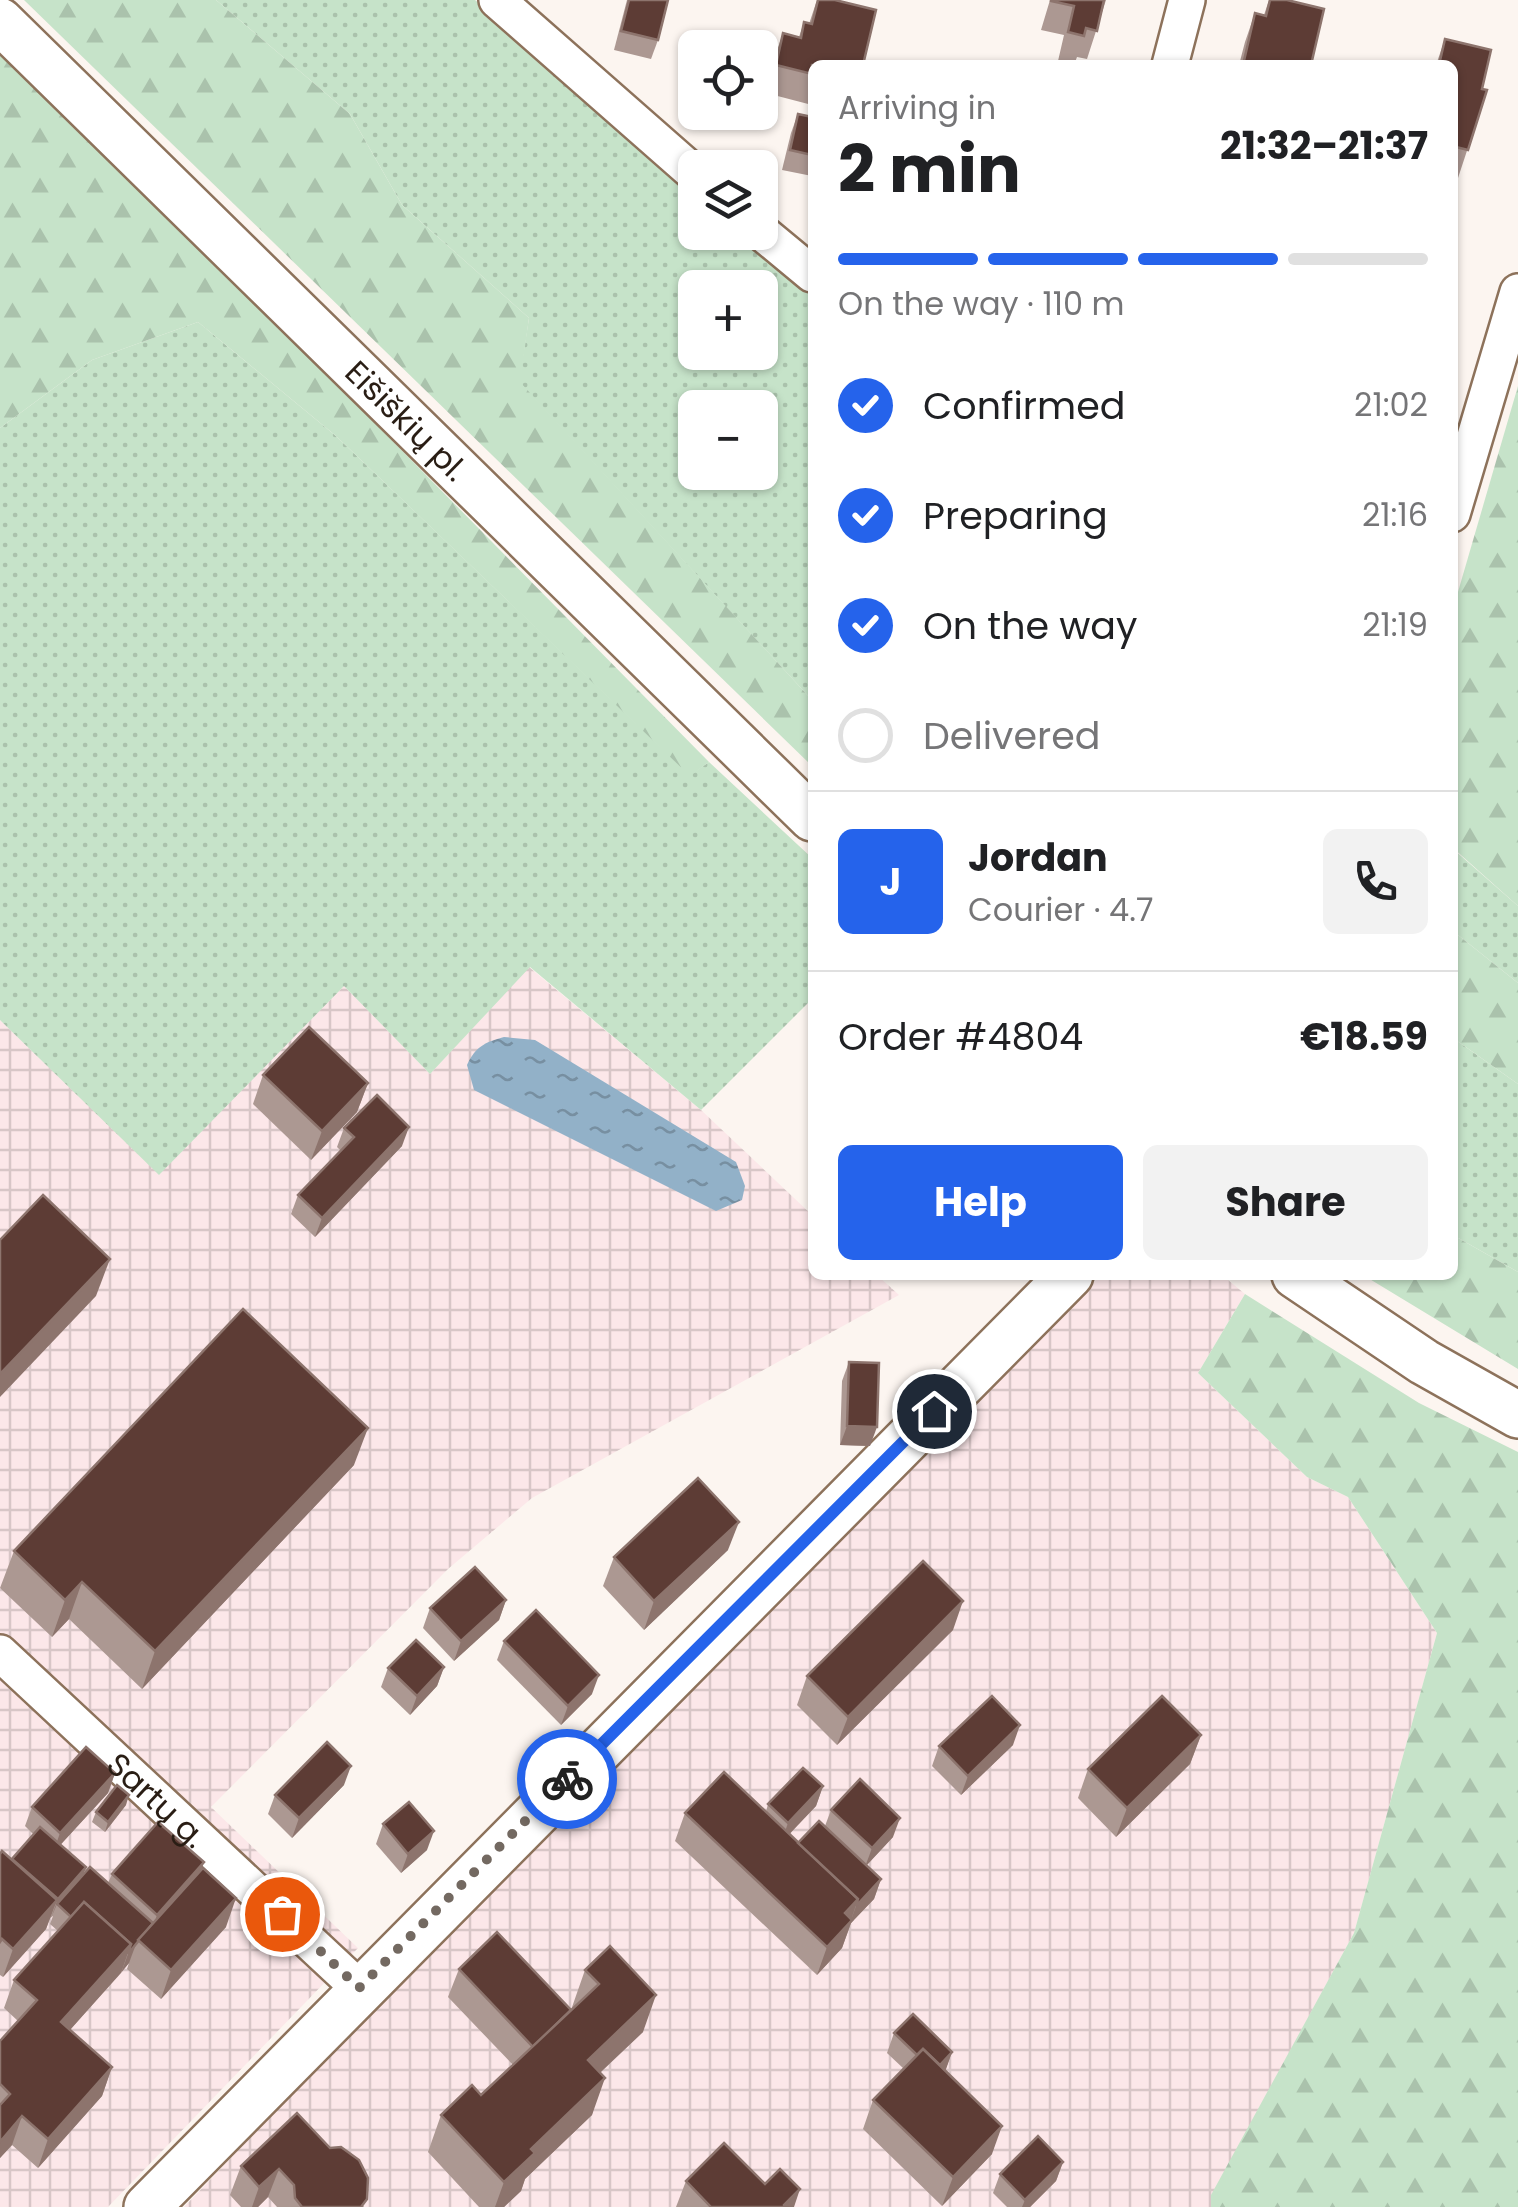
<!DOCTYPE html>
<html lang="en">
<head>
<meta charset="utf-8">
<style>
	:root { --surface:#fff; --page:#f2f2f2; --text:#202124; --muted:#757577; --line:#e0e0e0; --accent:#2563eb }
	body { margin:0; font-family:Poppins,sans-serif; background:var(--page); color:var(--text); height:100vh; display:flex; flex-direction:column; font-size:38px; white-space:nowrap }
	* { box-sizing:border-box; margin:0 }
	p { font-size:32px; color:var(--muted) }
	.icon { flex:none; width:55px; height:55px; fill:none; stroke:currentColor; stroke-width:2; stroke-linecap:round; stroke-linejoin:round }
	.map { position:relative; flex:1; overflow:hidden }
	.sheet { position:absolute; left:808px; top:60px; width:650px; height:1220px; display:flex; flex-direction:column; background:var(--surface); border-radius:15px; box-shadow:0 2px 8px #0004 }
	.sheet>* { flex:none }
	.tools { position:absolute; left:678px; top:30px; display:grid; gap:20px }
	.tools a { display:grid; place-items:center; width:100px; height:100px; border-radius:15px; background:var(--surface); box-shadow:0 2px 8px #0004; font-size:50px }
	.pin { position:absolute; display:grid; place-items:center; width:85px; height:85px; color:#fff; margin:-42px; border:5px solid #fff; border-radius:50%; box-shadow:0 2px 10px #0007 }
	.courier { position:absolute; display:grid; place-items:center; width:100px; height:100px; margin:-50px; border:8px solid #2563eb; border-radius:50%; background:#fff; color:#222; box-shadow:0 2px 12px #0007 }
	.overview em { font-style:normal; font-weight:700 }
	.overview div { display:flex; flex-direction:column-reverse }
	.overview { display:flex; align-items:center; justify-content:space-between; height:170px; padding:0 30px }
	h1 { font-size:65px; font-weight:700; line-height:75px }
	.bar { display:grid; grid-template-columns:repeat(4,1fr); gap:15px 10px; align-content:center; height:120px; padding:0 30px }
	.bar i { height:12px; border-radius:8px; background:var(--line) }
	.bar .selected { background:var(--accent) }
	.bar p { grid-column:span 4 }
	.line { display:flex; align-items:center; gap:25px; padding:0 30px; border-top:2px solid var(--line) }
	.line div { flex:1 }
	.round { display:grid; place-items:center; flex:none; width:105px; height:105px; border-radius:15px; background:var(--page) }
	ol { padding:0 30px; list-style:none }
	li { display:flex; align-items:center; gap:30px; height:110px }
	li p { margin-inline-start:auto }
	li .icon { padding:10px; border-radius:50%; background:var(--accent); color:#fff; stroke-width:4 }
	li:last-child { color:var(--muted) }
	li i { width:55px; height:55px; border:5px solid var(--line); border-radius:50% }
	.cta { display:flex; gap:20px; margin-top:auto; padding:20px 30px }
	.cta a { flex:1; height:115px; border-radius:15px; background:var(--accent); color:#fff; font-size:40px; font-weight:700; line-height:115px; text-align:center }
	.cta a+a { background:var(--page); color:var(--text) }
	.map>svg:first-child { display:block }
	.industrial { fill:url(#industrial-grid) }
	.grass { fill:url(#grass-dots); fill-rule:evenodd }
	.forest { fill:url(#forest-firs) }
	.water { fill:url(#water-ripples) }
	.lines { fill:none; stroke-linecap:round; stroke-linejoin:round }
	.minor-casing { stroke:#8d725b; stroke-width:40 }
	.major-casing { stroke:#8d725b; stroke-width:50 }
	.minor { stroke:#fff; stroke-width:35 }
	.major { stroke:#fff; stroke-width:45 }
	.wall { fill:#ac9892 }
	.shaded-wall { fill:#8d746d }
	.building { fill:#5d3c35; stroke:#8d746d; stroke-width:2.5 }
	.done { stroke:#736961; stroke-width:10; stroke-dasharray:0 18 }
	.route { stroke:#2563eb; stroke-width:12 }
	.labels { text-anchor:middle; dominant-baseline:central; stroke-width:10; stroke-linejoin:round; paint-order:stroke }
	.street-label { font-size:32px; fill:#291d14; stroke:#fff }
</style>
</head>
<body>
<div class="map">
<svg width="1518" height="2207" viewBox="0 0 1518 2207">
	<defs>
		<pattern id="industrial-grid" width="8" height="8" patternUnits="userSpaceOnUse" patternTransform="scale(2.5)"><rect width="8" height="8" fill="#fce7e9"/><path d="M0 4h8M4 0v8" fill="none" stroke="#d8c6c7"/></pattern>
		<pattern id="grass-dots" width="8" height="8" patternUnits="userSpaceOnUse" patternTransform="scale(2.5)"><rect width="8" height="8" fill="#c6e3c9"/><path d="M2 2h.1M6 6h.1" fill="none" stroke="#aac2ac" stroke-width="1.8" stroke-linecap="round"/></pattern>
		<pattern id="forest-firs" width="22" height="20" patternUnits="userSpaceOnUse" patternTransform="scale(2.5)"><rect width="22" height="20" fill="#c6e3c9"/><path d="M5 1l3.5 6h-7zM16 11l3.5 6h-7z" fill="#aac2ac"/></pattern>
		<pattern id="water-ripples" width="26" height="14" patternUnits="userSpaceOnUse" patternTransform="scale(2.5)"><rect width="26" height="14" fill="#92b1c8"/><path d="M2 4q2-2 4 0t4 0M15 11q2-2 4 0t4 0" fill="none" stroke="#778fa1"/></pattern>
	</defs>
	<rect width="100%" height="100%" fill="#fcf5f0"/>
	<g class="industrial">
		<path d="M 529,967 L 701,1110 L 812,1215 L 812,1275 L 877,1275 L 899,1295 L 532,1498 L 448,1569 L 211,1807 L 358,1948 L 108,2207 L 0,2207 L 0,1020 L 159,1174 L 344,986 L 430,1074 Z"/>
		<path d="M 1101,1275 L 1222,1275 L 1245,1294 L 1198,1373 L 1307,1477 L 1348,1497 L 1437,1633 L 1354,1933 L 1212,2195 L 1211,2207 L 184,2207 L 547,1827 Z"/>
	</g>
	<g class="grass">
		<path d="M 216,0 L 475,0 L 695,185 L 695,232 L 751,233 L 812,284 L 812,700 L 519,382 L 529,318 L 402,205 L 350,114 ZM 695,288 L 760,288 L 760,352 L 695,352 ZM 695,408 L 760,408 L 760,472 L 695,472 Z"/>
		<path d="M 198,322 L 336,436 L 690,775 L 709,762 L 812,858 L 812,999 L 701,1110 L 530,967 L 430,1074 L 344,986 L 159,1175 L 0,1020 L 0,428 L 92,360 Z"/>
		<path d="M 1452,848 L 1518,906 L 1518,983 L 1453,931 Z"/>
		<path d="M 1453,1038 L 1518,1084 L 1518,1272 L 1453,1235 Z"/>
	</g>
	<g class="forest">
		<path d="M 24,0 L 216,0 L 350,114 L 402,205 L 529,318 L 520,382 L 812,700 L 812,766 Z"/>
		<path d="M 0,54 L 218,264 L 709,762 L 690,776 L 336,436 L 198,322 L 92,360 L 0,428 Z"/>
		<path d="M 1518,386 L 1518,906 L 1453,848 L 1453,609 Z"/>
		<path d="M 1453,931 L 1518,983 L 1518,1084 L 1453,1038 Z"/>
		<path d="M 1453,1235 L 1518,1272 L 1518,1369 L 1363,1275 L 1452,1275 Z"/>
		<path d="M 1245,1294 L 1419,1403 L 1518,1452 L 1518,2207 L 1211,2207 L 1211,2195 L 1354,1933 L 1437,1633 L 1348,1497 L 1307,1477 L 1198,1373 Z"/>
	</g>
	<path class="water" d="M 504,1037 L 535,1040 L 736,1162 L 745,1186 L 742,1200 L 716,1211 L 474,1090 L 467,1065 C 475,1047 485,1042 504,1037 Z"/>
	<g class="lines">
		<defs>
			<g id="minor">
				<path d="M 497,0 L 695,174"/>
				<path d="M 1170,65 L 1187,0"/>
				<path d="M 760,231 L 812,274"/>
				<path d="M 1452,514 L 1518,292"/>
				<path id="s1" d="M 0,1653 L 359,1988"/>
			</g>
			<g id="major">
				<path id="s2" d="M 0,21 L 812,818"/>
				<path d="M 1295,1275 L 1424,1362 L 1518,1415"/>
				<path d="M 147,2207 L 1070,1275"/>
			</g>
		</defs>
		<use href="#minor" class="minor-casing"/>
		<use href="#major" class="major-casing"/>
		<use href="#minor" class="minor"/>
		<use href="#major" class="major"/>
	</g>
	<g class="wall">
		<path d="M 627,0 L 668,0 L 658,40 L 651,59 L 614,50 Z"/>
		<path d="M 817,0 L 812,65 L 812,105 L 766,93 L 773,62 L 783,33 L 799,37 L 804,22 L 809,24 Z"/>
		<path d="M 1050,0 L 1106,0 L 1087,59 L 1077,57 L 1074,65 L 1058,61 L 1064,35 L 1041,30 Z"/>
		<path d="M 1269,0 L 1311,65 L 1239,65 L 1245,42 L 1255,13 L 1264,15 Z"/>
		<path d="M 1445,39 L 1491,50 L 1482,89 L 1487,90 L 1458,178 L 1452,177 L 1452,65 L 1436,65 Z"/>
		<path d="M 798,114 L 812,117 L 812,176 L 782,170 L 791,133 Z"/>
		<path d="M 263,1075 L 368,1083 L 357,1112 L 311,1160 L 253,1104 Z"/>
		<path d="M 344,1128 L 402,1146 L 315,1237 L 291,1214 L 298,1195 L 341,1151 L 337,1147 Z"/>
		<path d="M 849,1362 L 870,1446 L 840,1445 L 842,1381 Z"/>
		<path d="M 354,1465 L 142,1689 L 69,1619 L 52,1637 L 0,1588 L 14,1551 Z"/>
		<path d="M 728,1550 L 644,1630 L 603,1586 L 614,1557 Z"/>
		<path d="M 506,1600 L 499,1620 L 454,1661 L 423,1628 L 430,1608 Z"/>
		<path d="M 953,1630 L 837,1745 L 797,1705 L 807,1676 Z"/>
		<path d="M 504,1641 L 592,1694 L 561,1725 L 497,1660 Z"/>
		<path d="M 444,1667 L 437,1686 L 410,1715 L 381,1687 L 388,1668 Z"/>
		<path d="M 1201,1735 L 1190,1764 L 1116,1837 L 1078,1798 L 1088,1769 Z"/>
		<path d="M 1013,1745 L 961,1795 L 932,1766 L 939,1746 Z"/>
		<path d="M 115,1773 L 108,1793 L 60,1845 L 86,1867 L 82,1877 L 108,1883 L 112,1874 L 204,1862 L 200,1871 L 226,1927 L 161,1999 L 127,1969 L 129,1963 L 70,2030 L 112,2067 L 102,2096 L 38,2168 L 12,2145 L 0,2158 L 0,2041 L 18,2021 L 4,2008 L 14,1980 L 58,1931 L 50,1924 L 53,1916 L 50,1918 L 46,1929 L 3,1977 L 0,1975 L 0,1854 L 12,1860 L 33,1834 L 25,1826 L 32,1807 Z"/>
		<path d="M 344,1785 L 292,1838 L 268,1814 L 275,1795 Z"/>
		<path d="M 823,1786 L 816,1806 L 789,1834 L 798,1843 L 825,1826 L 831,1810 L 893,1837 L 866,1866 L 881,1879 L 874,1899 L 851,1923 L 842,1948 L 817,1975 L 675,1841 L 685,1813 L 766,1812 L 768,1804 Z"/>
		<path d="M 126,1805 L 105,1832 L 92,1822 L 96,1812 Z"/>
		<path d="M 383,1824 L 427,1850 L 401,1873 L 376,1844 Z"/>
		<path d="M 459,1969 L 571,2010 L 585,1970 L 643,2032 L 600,2073 L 592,2115 L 525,2179 L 521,2191 L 504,2207 L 479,2207 L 428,2152 L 441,2115 L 481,2095 L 513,2065 L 448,1997 Z"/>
		<path d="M 894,2033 L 952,2052 L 945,2071 L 992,2154 L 942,2206 L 863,2129 L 873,2100 L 904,2069 L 887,2053 Z"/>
		<path d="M 297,2113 L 364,2207 L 277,2207 L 268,2197 L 258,2207 L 241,2207 L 230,2195 L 241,2166 Z"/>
		<path d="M 1063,2162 L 1056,2181 L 1030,2207 L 1007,2207 L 993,2193 L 1000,2174 Z"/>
		<path d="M 686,2181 L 765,2184 L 794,2207 L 676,2207 Z"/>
	</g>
	<g class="shaded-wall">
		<path d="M 368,1083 L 357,1112 L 311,1160 L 322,1131 Z"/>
		<path d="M 409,1127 L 402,1146 L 315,1237 L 322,1218 Z"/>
		<path d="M 110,1259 L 96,1296 L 0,1397 L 0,1374 Z"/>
		<path d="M 847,1426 L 877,1427 L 870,1446 L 840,1445 Z"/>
		<path d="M 368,1428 L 354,1465 L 142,1689 L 155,1651 Z"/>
		<path d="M 739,1522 L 728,1550 L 644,1630 L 654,1601 Z"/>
		<path d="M 82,1582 L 69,1619 L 52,1637 L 65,1600 Z"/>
		<path d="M 506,1600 L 499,1620 L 454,1661 L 461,1641 Z"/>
		<path d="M 963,1601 L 953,1630 L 837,1745 L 848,1717 Z"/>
		<path d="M 444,1667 L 437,1686 L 410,1715 L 417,1696 Z"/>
		<path d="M 599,1675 L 592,1694 L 561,1725 L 568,1706 Z"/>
		<path d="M 1020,1725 L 1013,1745 L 961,1795 L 968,1776 Z"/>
		<path d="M 1201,1735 L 1190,1764 L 1116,1837 L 1127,1808 Z"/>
		<path d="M 351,1766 L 344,1785 L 292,1838 L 299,1818 Z"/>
		<path d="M 115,1773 L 108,1793 L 53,1853 L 60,1833 Z"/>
		<path d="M 823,1786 L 816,1806 L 781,1843 L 788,1823 Z"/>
		<path d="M 129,1795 L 126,1805 L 105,1832 L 108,1822 Z"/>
		<path d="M 900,1818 L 893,1837 L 865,1867 L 872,1848 Z"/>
		<path d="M 434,1831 L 427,1850 L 401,1873 L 408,1854 Z"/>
		<path d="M 204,1862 L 193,1891 L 154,1924 L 157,1915 Z"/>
		<path d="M 86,1867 L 79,1886 L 57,1904 L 51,1918 L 58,1899 Z"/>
		<path d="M 881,1879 L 874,1899 L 851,1923 L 842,1948 L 817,1975 L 827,1947 L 845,1913 L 858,1899 L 850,1923 L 856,1906 Z"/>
		<path d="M 236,1898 L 226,1927 L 161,1999 L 171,1970 Z"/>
		<path d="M 57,1900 L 46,1929 L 3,1977 L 13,1949 Z"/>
		<path d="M 131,1944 L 121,1973 L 51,2051 L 61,2022 Z"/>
		<path d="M 136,1944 L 129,1963 L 121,1973 L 128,1954 Z"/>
		<path d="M 656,1995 L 643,2032 L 574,2097 L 588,2060 Z"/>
		<path d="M 952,2052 L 945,2072 L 934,2072 Z"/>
		<path d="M 112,2067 L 102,2096 L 38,2168 L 48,2139 Z"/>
		<path d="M 605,2078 L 592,2115 L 525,2179 L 521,2191 L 504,2207 L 495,2207 L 504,2182 L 531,2149 Z"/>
		<path d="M 22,2116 L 12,2145 L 0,2158 L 0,2142 Z"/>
		<path d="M 1002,2126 L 992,2154 L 942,2206 L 953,2177 Z"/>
		<path d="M 1063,2162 L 1056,2181 L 1030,2207 L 1022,2207 L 1025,2200 Z"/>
		<path d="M 279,2169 L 268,2197 L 258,2207 L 252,2207 L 259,2187 Z"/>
		<path d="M 800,2189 L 794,2207 L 783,2207 Z"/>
	</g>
	<g class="building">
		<path d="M 629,0 L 668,0 L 658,40 L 621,31 Z"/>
		<path d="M 818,0 L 835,0 L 876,10 L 863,65 L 812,65 L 812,74 L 776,65 L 783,33 L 801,38 L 804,22 L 812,24 Z"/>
		<path d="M 1051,0 L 1104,0 L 1097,31 L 1086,28 L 1084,36 L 1068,32 L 1074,6 L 1051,1 Z"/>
		<path d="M 1270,0 L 1287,0 L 1324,9 L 1311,65 L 1243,65 L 1255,13 L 1266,16 Z"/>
		<path d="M 1445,39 L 1491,50 L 1482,89 L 1487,90 L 1468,150 L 1452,146 L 1452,65 L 1439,65 Z"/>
		<path d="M 798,114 L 812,117 L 812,155 L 790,150 Z"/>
		<path d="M 309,1027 L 368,1083 L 322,1131 L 263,1075 Z"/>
		<path d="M 377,1095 L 409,1127 L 322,1218 L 298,1195 L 354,1137 L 344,1128 Z"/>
		<path d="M 43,1195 L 110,1259 L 0,1374 L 0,1240 Z"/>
		<path d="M 243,1309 L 368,1428 L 155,1651 L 82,1582 L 65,1600 L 14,1551 Z"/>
		<path d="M 849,1362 L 879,1363 L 877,1427 L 847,1426 Z"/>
		<path d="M 698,1478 L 739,1522 L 654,1601 L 614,1557 Z"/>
		<path d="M 923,1561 L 963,1601 L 848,1717 L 807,1676 Z"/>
		<path d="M 475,1567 L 506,1600 L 461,1641 L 430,1608 Z"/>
		<path d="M 536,1610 L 599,1675 L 568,1706 L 504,1641 Z"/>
		<path d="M 416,1640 L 444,1667 L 417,1696 L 388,1668 Z"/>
		<path d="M 992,1696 L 1020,1725 L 968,1776 L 939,1746 Z"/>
		<path d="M 1162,1696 L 1201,1735 L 1127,1808 L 1088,1769 Z"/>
		<path d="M 327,1742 L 351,1766 L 299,1818 L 275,1795 Z"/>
		<path d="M 86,1747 L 115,1773 L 60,1833 L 32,1807 Z"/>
		<path d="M 803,1768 L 823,1786 L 788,1823 L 768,1804 Z"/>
		<path d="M 724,1772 L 858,1899 L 845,1913 L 852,1920 L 827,1947 L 685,1813 Z"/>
		<path d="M 860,1779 L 900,1818 L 872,1848 L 831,1810 Z"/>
		<path d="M 117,1785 L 129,1795 L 108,1822 L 96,1812 Z"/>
		<path d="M 409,1802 L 434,1831 L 408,1854 L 383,1824 Z"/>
		<path d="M 819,1821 L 881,1879 L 856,1906 L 858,1899 L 798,1843 Z"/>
		<path d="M 158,1822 L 204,1862 L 157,1915 L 112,1874 Z"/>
		<path d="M 40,1827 L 86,1867 L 58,1899 L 12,1859 Z"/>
		<path d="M 2,1851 L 57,1900 L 13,1949 L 2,1939 L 0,1942 L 0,1854 Z"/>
		<path d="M 90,1867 L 153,1923 L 128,1954 L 131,1944 L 84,1902 L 71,1917 L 57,1904 Z"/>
		<path d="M 203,1868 L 236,1898 L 171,1970 L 138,1940 Z"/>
		<path d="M 84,1902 L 131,1944 L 61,2022 L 112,2067 L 48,2139 L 22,2116 L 0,2142 L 0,2105 L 10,2094 L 0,2084 L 0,2041 L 37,2000 L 14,1980 Z"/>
		<path d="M 497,1932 L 571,2010 L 533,2047 L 459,1969 Z"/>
		<path d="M 610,1946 L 656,1995 L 588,2060 L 605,2078 L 531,2149 L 535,2153 L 504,2182 L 441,2115 L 472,2085 L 481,2095 L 599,1984 L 585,1970 Z"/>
		<path d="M 913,2014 L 952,2052 L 940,2065 L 923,2049 L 917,2055 L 894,2033 Z"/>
		<path d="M 923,2049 L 1002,2126 L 953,2177 L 873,2100 Z"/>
		<path d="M 297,2113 L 330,2148 L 341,2147 L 359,2160 L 368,2178 L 367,2199 L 361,2207 L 302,2207 L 295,2198 L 294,2185 L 279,2169 L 259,2187 L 241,2166 Z"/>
		<path d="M 1038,2136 L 1063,2162 L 1025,2200 L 1000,2174 Z"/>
		<path d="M 724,2143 L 765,2184 L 780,2169 L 800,2189 L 784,2205 L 785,2207 L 711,2207 L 686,2181 Z"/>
	</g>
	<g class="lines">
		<path class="done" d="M 282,1914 L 359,1988 L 567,1779"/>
		<path class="route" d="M 567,1779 L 934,1411"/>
	</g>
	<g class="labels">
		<g class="street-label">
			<text stroke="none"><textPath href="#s2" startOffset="570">Eišiškių pl.</textPath></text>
			<text stroke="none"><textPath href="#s1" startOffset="215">Sartų g.</textPath></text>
		</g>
	</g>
</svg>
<div class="tools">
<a><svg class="icon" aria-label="locate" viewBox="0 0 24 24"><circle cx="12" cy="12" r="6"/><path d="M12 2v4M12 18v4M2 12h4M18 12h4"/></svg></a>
<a><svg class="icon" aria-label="layers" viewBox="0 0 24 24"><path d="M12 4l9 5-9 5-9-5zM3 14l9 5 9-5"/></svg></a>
<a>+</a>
<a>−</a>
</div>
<div class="pin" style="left:282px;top:1914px;background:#ea580c"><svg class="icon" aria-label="bag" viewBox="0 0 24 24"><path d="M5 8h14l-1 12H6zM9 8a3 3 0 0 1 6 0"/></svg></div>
<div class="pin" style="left:934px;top:1411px;background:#1f2937"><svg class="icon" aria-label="home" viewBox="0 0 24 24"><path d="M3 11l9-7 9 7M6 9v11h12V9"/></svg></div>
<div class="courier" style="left:567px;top:1779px"><svg class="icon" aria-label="bike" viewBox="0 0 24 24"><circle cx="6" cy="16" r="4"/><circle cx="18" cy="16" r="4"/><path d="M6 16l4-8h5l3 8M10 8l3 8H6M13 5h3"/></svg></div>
<section class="sheet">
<div class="overview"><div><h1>2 min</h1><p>Arriving in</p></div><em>21:32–21:37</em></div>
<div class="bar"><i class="selected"></i><i class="selected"></i><i class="selected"></i><i></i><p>On the way · 110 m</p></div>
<ol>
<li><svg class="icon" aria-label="check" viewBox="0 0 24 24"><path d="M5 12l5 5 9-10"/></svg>Confirmed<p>21:02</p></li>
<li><svg class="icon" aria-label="check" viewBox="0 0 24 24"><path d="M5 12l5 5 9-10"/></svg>Preparing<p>21:16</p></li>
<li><svg class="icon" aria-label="check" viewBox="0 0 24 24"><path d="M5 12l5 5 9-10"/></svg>On the way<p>21:19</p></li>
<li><i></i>Delivered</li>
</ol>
<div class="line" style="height:180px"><b class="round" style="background:var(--accent);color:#fff">J</b><div><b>Jordan</b><p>Courier · 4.7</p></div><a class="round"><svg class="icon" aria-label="phone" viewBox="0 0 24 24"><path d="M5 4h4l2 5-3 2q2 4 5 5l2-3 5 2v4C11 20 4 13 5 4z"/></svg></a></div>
<div class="line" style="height:130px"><div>Order #4804</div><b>€18.59</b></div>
<div class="cta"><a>Help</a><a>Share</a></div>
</section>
</div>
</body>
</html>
